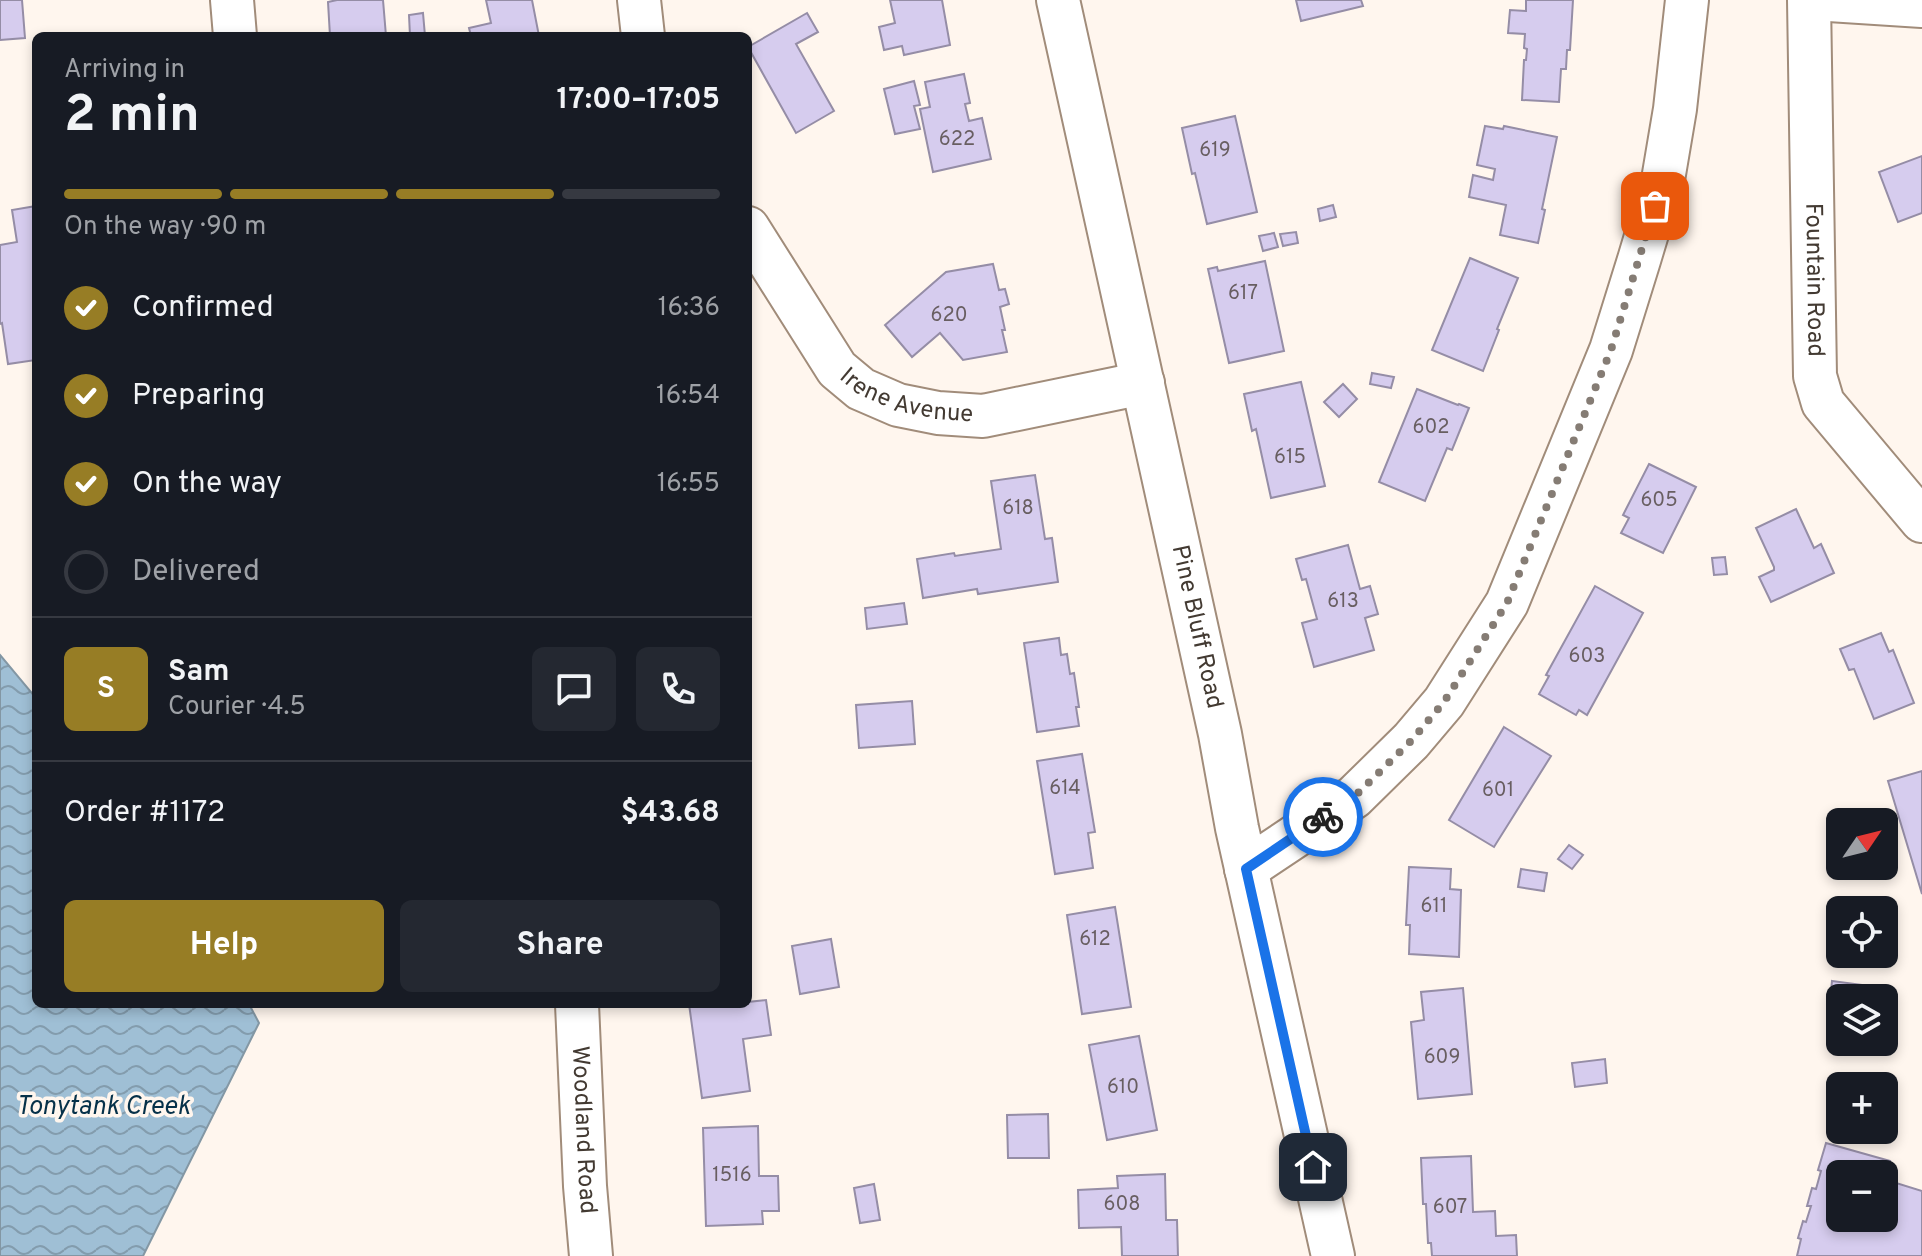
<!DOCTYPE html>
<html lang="en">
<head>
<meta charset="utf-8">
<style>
	:root { --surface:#171b24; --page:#242831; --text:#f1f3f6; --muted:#9ea1a6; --line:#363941; --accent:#977d25 }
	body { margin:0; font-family:Overpass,sans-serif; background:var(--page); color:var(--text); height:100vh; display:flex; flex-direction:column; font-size:30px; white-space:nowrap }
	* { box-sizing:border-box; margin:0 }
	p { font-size:26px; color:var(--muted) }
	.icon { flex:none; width:44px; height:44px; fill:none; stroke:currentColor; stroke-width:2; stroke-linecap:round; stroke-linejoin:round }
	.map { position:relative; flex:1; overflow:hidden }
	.drawer { position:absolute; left:32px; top:32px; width:720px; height:976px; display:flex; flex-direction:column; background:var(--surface); border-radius:12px; box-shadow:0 4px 12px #0003 }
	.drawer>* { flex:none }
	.needle { width:52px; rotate:55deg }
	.controls { position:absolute; left:1826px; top:808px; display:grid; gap:16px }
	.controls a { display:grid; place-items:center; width:72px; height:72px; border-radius:12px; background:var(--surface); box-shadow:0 4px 12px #0003; font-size:40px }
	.pin { position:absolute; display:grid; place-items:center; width:68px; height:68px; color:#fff; margin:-34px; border-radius:16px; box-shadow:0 4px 12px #0006 }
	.courier { position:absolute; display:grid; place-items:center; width:80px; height:80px; margin:-40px; border:6px solid #1a73e8; border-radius:50%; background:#fff; color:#222; box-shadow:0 2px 10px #0007 }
	.overview em { font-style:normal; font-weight:700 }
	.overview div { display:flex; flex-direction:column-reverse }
	.overview { display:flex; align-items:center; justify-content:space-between; height:136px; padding:0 32px }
	h1 { font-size:52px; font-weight:700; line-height:60px }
	.bar { display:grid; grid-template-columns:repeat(4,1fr); gap:12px 8px; align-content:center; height:96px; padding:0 32px }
	.bar i { height:10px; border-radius:6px; background:var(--line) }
	.bar .selected { background:var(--accent) }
	.bar p { grid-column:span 4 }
	.line { display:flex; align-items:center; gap:20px; padding:0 32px; border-top:2px solid var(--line) }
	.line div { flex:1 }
	.round { display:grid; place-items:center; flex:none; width:84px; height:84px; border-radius:12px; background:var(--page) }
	ol { padding:0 32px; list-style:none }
	li { display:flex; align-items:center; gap:24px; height:88px }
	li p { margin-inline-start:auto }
	li .icon { padding:8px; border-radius:50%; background:var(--accent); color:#fff; stroke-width:4 }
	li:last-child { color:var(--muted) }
	li i { width:44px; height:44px; border:4px solid var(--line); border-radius:50% }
	.button { display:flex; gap:16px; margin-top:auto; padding:16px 32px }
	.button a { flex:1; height:92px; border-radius:12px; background:var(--accent); color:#fff; font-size:32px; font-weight:700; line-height:92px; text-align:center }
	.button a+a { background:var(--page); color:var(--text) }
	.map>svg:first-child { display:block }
	.water { fill:url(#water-waves); stroke:#8397a4; stroke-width:2 }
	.building { fill:#d6ccee; stroke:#958da6; stroke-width:2 }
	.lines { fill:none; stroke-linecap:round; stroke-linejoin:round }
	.minor-casing { stroke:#a18c7a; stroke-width:46 }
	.minor { stroke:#fff; stroke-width:42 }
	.done { stroke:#857c74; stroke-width:8; stroke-dasharray:0 14.4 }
	.route { stroke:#1a73e8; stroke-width:10 }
	.labels { text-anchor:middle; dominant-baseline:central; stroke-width:7; stroke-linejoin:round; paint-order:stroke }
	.number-label { font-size:20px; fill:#685e61 }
	.street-label { font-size:24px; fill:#433a32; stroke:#fff6ee }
	.water-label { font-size:26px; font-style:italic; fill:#063149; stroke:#fff6ee }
</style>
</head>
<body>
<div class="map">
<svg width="1922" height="1256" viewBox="0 0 1922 1256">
	<defs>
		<pattern id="water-waves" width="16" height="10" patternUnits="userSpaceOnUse" patternTransform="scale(2)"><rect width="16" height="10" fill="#9fbfd5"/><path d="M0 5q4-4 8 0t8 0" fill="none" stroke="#839cad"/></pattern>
	</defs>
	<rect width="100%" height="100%" fill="#fff6ee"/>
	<path class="water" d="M 0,655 L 36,698 L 36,1004 L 249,1004 L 259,1023 L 143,1256 L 0,1256 Z"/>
	<g class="building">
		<path d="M 0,0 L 22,0 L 25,38 L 0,40 Z"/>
		<path d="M 337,0 L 383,0 L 386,36 L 330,36 L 328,2 Z"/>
		<path d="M 486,0 L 532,0 L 539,36 L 471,36 L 469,28 L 491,23 Z"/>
		<path d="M 890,0 L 942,0 L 950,45 L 904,55 L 902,46 L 884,50 L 879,27 L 895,23 Z"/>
		<path d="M 1296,0 L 1361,0 L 1363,6 L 1301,21 Z"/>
		<path d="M 1526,0 L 1573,0 L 1570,50 L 1567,50 L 1566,69 L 1561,69 L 1559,102 L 1522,100 L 1524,60 L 1526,60 L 1527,49 L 1524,48 L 1525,34 L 1508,33 L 1510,10 L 1526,11 Z"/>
		<path d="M 423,13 L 425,36 L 410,36 L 409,15 Z"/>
		<path d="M 807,13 L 818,32 L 796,44 L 834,111 L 796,133 L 748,47 Z"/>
		<path d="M 964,74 L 970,103 L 965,104 L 969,121 L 982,118 L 991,159 L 933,172 L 920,109 L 930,107 L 925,82 Z"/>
		<path d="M 914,81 L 920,105 L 914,106 L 920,129 L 895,134 L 884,89 Z"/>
		<path d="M 1235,116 L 1257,212 L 1207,224 L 1195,173 L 1192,174 L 1182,128 Z"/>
		<path d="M 1485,126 L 1503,129 L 1504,126 L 1557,137 L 1542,209 L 1545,210 L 1538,243 L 1500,235 L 1506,205 L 1469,197 L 1473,175 L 1493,180 L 1495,169 L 1477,165 Z"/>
		<path d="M 1922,156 L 1922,213 L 1898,222 L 1879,172 Z"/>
		<path d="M 1333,205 L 1336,217 L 1320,221 L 1318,209 Z"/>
		<path d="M 36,206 L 36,360 L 8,364 L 2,323 L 0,324 L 0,245 L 17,242 L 12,210 Z"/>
		<path d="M 1296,232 L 1298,243 L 1283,246 L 1280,234 Z"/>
		<path d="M 1274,233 L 1278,247 L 1263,251 L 1259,236 Z"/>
		<path d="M 1470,258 L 1518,278 L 1497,329 L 1499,330 L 1483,371 L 1432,350 Z"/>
		<path d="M 1265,261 L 1284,351 L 1229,363 L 1208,269 L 1217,267 L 1218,271 Z"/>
		<path d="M 993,264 L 999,290 L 1005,289 L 1009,304 L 1000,307 L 1005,330 L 1002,330 L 1007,352 L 963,360 L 940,333 L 912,357 L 885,325 L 946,272 Z"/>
		<path d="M 1372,373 L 1394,377 L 1391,388 L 1370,384 Z"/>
		<path d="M 1301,382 L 1325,486 L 1271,498 L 1256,429 L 1252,431 L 1244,394 Z"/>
		<path d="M 1343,384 L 1357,399 L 1339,417 L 1324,402 Z"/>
		<path d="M 1417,389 L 1458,405 L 1459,404 L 1469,408 L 1452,450 L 1447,448 L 1425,501 L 1379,482 Z"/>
		<path d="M 1649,464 L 1696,487 L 1663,553 L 1621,533 L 1629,518 L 1623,515 Z"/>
		<path d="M 1035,475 L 1045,539 L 1052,538 L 1058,582 L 978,594 L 977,589 L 923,598 L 917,559 L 954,553 L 955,556 L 1001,549 L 991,481 Z"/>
		<path d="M 1796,509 L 1814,548 L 1821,544 L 1834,573 L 1771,602 L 1759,577 L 1774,570 L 1774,567 L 1756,528 Z"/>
		<path d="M 1348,545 L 1360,589 L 1370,586 L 1378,614 L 1365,618 L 1374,650 L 1314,667 L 1302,623 L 1317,619 L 1306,579 L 1302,580 L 1296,559 Z"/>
		<path d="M 1725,557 L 1727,574 L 1714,575 L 1712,558 Z"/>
		<path d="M 1595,586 L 1643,613 L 1587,715 L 1579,710 L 1576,715 L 1539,694 L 1549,676 L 1546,675 Z"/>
		<path d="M 904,603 L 907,624 L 867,629 L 865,608 Z"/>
		<path d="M 1881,633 L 1889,652 L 1893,650 L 1914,703 L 1874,719 L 1854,669 L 1849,670 L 1840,649 Z"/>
		<path d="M 1059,638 L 1061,655 L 1067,654 L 1070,674 L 1074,673 L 1079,707 L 1076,707 L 1079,726 L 1037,732 L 1024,643 Z"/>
		<path d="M 912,701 L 915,744 L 859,748 L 856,705 Z"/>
		<path d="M 1504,727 L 1551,756 L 1494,847 L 1449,820 Z"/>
		<path d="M 1082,754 L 1095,832 L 1088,833 L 1093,868 L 1055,874 L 1037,761 Z"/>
		<path d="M 1922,771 L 1922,894 L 1888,781 Z"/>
		<path d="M 1569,845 L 1583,855 L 1572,869 L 1558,859 Z"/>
		<path d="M 1409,867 L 1451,869 L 1450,889 L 1461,890 L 1459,957 L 1409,954 L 1410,925 L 1406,925 Z"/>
		<path d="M 1521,869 L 1547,873 L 1544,891 L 1518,887 Z"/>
		<path d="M 1115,907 L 1131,1007 L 1082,1014 L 1067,915 Z"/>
		<path d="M 831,939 L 839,987 L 800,994 L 792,946 Z"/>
		<path d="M 1832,981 L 1878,987 L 1877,998 L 1840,998 L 1840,1013 L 1829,1012 Z"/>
		<path d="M 1463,988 L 1472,1094 L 1418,1099 L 1411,1022 L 1424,1020 L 1421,992 Z"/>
		<path d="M 766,1000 L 771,1035 L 743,1039 L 750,1091 L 702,1098 L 689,1004 L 748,1004 L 748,1002 Z"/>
		<path d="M 1139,1036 L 1157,1130 L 1107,1140 L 1089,1045 Z"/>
		<path d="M 1605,1059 L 1607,1083 L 1575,1087 L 1572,1063 Z"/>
		<path d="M 1048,1114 L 1049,1158 L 1008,1158 L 1007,1115 Z"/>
		<path d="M 758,1126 L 759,1176 L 778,1176 L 779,1211 L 762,1211 L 763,1224 L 706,1226 L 703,1128 Z"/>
		<path d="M 1826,1143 L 1890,1161 L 1884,1183 L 1884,1174 L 1840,1174 L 1840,1218 L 1884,1218 L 1884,1206 L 1886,1207 L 1893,1182 L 1922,1191 L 1922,1256 L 1797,1256 L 1801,1239 L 1798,1238 L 1803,1221 L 1806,1222 L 1811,1206 L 1807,1206 L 1812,1188 L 1816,1189 L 1821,1171 L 1818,1170 Z"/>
		<path d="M 1471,1156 L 1473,1212 L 1495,1211 L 1496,1236 L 1516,1235 L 1517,1256 L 1432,1256 L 1431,1243 L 1428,1243 L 1426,1204 L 1423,1204 L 1421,1158 Z"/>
		<path d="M 1165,1174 L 1166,1220 L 1177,1220 L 1178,1256 L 1122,1256 L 1121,1227 L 1079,1228 L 1078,1190 L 1118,1188 L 1117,1176 Z"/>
		<path d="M 874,1184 L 880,1220 L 860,1223 L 854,1188 Z"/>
	</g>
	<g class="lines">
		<defs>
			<g id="minor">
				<path d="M 232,0 L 235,36"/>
				<path d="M 639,0 L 643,36"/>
				<path id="s1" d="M 1058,0 L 1220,734 L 1237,828 L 1333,1256"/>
				<path id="s2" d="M 1809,0 L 1815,376 L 1823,403 L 1922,521"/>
				<path d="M 1829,0 L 1922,6"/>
				<path id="s3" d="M 748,228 L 837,369 L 861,389 L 898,405 L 938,413 L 983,416 L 1143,383"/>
				<path d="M 1246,869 L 1354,797 L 1411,741 L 1444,702 L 1507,603 L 1611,350 L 1639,260 L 1663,180 L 1675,109 L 1687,0"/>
				<path id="s4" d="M 577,1004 L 585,1186 L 591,1256"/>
			</g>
		</defs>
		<use href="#minor" class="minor-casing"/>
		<use href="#minor" class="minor"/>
	</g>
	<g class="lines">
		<path class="done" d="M 1323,817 L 1354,797 L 1411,741 L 1444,702 L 1507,603 L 1611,350 L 1655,206"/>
		<path class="route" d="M 1313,1167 L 1246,869 L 1323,817"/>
	</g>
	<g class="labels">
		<g class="number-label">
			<text x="957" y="140">622</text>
			<text x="1215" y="151">619</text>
			<text x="1243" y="294">617</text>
			<text x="949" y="316">620</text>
			<text x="1431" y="428">602</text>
			<text x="1290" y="458">615</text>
			<text x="1659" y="501">605</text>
			<text x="1018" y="509">618</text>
			<text x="1343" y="602">613</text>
			<text x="1587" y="657">603</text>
			<text x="1065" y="789">614</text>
			<text x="1498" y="791">601</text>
			<text x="1434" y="907">611</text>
			<text x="1095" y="940">612</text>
			<text x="1442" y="1058">609</text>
			<text x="1123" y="1088">610</text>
			<text x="732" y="1176">1516</text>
			<text x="1122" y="1205">608</text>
			<text x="1450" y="1208">607</text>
		</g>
		<g class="street-label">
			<text stroke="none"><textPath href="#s2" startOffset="280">Fountain Road</textPath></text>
			<text stroke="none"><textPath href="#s3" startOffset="244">Irene Avenue</textPath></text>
			<text stroke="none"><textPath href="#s1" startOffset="642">Pine Bluff Road</textPath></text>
			<text stroke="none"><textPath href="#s4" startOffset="126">Woodland Road</textPath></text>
		</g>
		<g class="water-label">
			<text x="103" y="1107">Tonytank Creek</text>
		</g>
	</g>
</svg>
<div class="controls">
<a><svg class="needle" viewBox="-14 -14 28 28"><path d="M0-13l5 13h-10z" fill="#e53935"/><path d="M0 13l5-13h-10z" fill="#9ea1a6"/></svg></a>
<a><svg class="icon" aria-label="locate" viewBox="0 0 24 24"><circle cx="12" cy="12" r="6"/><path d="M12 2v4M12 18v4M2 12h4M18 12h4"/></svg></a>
<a><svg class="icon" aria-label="layers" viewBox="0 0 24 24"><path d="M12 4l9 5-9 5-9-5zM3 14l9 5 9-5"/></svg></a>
<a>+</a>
<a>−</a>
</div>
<div class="pin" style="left:1655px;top:206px;background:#ea580c"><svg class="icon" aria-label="bag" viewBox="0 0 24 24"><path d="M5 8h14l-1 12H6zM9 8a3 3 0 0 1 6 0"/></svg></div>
<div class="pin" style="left:1313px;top:1167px;background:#1f2937"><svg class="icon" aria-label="home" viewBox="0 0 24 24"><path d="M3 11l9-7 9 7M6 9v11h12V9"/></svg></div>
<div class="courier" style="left:1323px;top:817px"><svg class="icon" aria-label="bike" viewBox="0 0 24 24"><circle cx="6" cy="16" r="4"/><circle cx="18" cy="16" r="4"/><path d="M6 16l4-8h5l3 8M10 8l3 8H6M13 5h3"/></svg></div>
<section class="drawer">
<div class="overview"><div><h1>2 min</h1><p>Arriving in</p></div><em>17:00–17:05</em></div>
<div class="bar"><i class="selected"></i><i class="selected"></i><i class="selected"></i><i></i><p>On the way · 90 m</p></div>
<ol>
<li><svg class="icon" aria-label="check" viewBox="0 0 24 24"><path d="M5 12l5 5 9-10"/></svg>Confirmed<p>16:36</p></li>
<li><svg class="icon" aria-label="check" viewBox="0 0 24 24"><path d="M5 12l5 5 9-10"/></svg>Preparing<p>16:54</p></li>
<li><svg class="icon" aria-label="check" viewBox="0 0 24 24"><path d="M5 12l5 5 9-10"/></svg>On the way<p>16:55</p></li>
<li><i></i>Delivered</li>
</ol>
<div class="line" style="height:144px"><b class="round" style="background:var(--accent);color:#fff">S</b><div><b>Sam</b><p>Courier · 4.5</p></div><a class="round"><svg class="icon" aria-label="chat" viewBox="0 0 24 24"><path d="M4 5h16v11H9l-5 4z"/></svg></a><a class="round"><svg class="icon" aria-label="phone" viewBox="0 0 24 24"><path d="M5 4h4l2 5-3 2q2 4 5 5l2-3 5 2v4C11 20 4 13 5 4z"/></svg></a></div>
<div class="line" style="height:104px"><div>Order #1172</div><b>$43.68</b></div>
<div class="button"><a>Help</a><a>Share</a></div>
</section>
</div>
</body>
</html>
